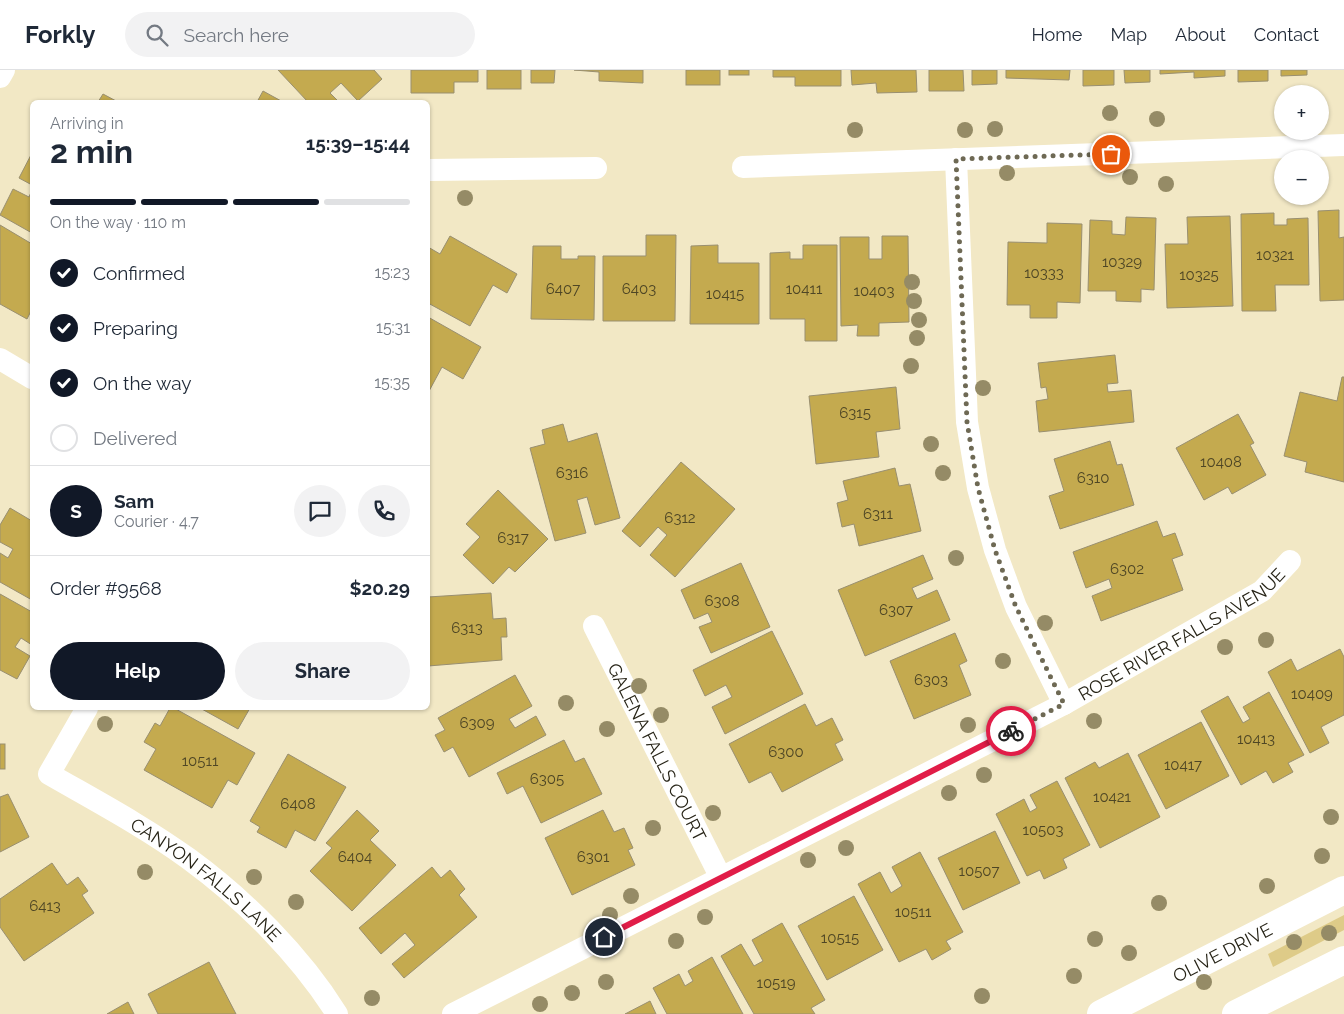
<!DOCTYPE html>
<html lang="en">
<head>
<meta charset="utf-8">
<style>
	:root { --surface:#fff; --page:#f2f2f3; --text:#1f2937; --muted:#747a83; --line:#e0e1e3; --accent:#111827 }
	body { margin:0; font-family:Raleway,sans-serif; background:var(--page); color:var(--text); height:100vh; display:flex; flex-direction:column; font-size:19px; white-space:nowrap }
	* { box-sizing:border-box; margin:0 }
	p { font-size:16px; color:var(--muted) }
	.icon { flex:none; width:28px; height:28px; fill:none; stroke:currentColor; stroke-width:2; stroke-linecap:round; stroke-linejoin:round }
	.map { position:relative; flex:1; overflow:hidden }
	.side { position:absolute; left:30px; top:30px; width:400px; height:610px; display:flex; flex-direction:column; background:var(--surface); border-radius:8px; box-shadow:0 1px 4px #0004 }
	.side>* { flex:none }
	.tools { position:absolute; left:1274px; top:15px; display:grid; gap:10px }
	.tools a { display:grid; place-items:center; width:55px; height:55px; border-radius:50%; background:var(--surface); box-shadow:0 1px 4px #0004; font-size:25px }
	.pin { position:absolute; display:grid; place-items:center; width:42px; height:42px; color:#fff; margin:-21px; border:2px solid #fff; border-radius:50%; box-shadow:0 1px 5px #0007 }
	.courier { position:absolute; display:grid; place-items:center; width:50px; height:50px; margin:-25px; border:4px solid #e11d48; border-radius:50%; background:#fff; color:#222; box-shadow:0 1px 6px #0007 }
	.summary em { font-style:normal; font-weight:700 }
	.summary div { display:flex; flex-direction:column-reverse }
	.summary { display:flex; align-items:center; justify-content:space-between; height:85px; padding:0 20px }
	h1 { font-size:32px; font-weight:700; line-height:38px }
	.bar { display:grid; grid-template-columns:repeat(4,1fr); gap:8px 5px; align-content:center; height:60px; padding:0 20px }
	.bar i { height:6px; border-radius:4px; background:var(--line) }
	.bar .active { background:var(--accent) }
	.bar p { grid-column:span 4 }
	.line { display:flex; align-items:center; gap:12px; padding:0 20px; border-top:1px solid var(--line) }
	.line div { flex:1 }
	.round { display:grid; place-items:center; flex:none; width:52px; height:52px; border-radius:26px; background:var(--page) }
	ol { padding:0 20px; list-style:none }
	li { display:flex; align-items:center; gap:15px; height:55px }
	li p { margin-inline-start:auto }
	li .icon { padding:5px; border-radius:50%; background:var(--accent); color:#fff; stroke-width:4 }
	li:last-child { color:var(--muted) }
	li i { width:28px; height:28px; border:2px solid var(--line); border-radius:50% }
	.primary-button { display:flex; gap:10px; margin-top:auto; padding:10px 20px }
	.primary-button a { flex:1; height:58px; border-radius:30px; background:var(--accent); color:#fff; font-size:20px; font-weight:700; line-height:58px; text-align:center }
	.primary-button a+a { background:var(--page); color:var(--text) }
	header { display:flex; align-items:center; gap:30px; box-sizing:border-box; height:70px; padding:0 25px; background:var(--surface); border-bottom:1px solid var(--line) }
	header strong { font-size:24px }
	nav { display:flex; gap:28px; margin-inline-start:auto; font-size:18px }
	.search { width:350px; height:45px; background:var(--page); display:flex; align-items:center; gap:12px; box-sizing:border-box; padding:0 18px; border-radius:28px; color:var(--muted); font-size:19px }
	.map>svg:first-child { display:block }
	.green { fill:#decb88 }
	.building { fill:#c4aa4f; stroke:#998f70 }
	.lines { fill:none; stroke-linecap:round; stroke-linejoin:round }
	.street { stroke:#fff; stroke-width:22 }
	.secondary { stroke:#fff; stroke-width:28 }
	.tree { fill:#958b66 }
	.done { stroke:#6e6954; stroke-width:5; stroke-dasharray:0 9 }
	.route { stroke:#e11d48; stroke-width:6 }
	.labels { text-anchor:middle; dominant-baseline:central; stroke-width:4.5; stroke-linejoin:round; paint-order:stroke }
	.number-label { font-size:15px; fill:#4e4625 }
	.street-label { font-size:18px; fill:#272417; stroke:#f2e8c5 }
</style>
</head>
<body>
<header>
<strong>Forkly</strong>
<div class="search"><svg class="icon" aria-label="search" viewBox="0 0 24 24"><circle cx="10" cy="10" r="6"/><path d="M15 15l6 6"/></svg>Search here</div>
<nav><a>Home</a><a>Map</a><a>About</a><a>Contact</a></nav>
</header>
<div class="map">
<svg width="1344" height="944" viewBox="0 0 1344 944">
	<rect width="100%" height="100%" fill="#f2e8c5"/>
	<path class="green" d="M 1344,845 L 1344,860 L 1273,897 L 1268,884 Z"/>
	<g class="building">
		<path d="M 278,0 L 374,0 L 382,9 L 358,31 L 341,13 L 330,23 L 339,32 L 308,32 Z"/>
		<path d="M 411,0 L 478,0 L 478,12 L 454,12 L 454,23 L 411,23 Z"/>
		<rect x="487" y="0" width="34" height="19"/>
		<path d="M 531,0 L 555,0 L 554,13 L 531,13 Z"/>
		<path d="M 574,0 L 643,0 L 643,13 L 599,11 L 599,2 Z"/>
		<rect x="686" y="0" width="34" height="15"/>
		<rect x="729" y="0" width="20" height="5"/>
		<path d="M 773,0 L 841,0 L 841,16 L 795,16 L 795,7 L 773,7 Z"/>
		<path d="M 851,0 L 916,0 L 917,22 L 877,23 L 876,13 L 852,15 Z"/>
		<path d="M 929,0 L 963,0 L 964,21 L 929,21 Z"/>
		<path d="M 972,0 L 997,0 L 997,14 L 972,15 Z"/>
		<path d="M 1006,0 L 1070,0 L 1069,10 L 1006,8 Z"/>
		<path d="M 1083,0 L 1114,0 L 1114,15 L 1083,16 Z"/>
		<path d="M 1124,0 L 1150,0 L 1150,12 L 1125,13 Z"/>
		<path d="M 1160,0 L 1225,0 L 1225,6 L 1194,8 L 1194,2 L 1160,4 Z"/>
		<path d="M 1238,0 L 1268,0 L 1268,11 L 1238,12 Z"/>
		<path d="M 1281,0 L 1307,0 L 1307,5 L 1281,6 Z"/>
		<path d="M 263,21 L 283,32 L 257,32 Z"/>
		<path d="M 103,24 L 118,32 L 98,32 Z"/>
		<path d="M 32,83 L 32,115 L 19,108 Z"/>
		<path d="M 13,119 L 29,127 L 32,120 L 32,163 L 0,145 Z"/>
		<path d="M 1339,140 L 1339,168 L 1344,167 L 1344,230 L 1320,231 L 1318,141 Z"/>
		<path d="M 1274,143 L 1274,155 L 1287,155 L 1287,149 L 1308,148 L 1309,215 L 1275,215 L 1276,241 L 1242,241 L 1241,144 Z"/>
		<path d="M 1230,146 L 1233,236 L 1167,238 L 1165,174 L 1188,174 L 1187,147 Z"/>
		<path d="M 1126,147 L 1156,148 L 1154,220 L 1141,219 L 1141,232 L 1116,231 L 1116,221 L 1088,221 L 1090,150 L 1112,151 L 1112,164 L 1125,165 Z"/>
		<path d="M 1047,153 L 1082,154 L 1080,233 L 1057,232 L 1057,248 L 1030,248 L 1030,235 L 1007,235 L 1008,172 L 1047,173 Z"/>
		<path d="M 0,155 L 32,174 L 32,239 L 27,249 L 0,234 Z"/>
		<path d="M 646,165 L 676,165 L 675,251 L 603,251 L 603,186 L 646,186 Z"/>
		<path d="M 450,166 L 517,204 L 507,223 L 493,215 L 470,256 L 428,233 L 428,177 L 440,184 Z"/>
		<path d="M 882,166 L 908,166 L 909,252 L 879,253 L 879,266 L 857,266 L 858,255 L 841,256 L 840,167 L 869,167 L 869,189 L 882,189 Z"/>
		<path d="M 718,175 L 718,193 L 759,193 L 759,254 L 690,254 L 691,176 Z"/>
		<path d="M 803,175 L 837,175 L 837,271 L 805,271 L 805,249 L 770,249 L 770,183 L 790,182 L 790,189 L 803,189 Z"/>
		<path d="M 533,176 L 561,176 L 561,189 L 578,189 L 578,186 L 595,186 L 594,250 L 531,249 Z"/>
		<path d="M 428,247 L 481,277 L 463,309 L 442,297 L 428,323 Z"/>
		<path d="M 1115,285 L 1118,313 L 1107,314 L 1108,322 L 1131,320 L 1134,352 L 1039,362 L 1036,331 L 1048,329 L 1046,317 L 1041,318 L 1038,293 Z"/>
		<path d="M 1342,307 L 1344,307 L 1344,412 L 1305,402 L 1307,392 L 1284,386 L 1300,322 L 1337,331 Z"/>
		<path d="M 896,317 L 900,359 L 876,362 L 879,387 L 816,394 L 809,326 Z"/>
		<path d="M 1238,344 L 1254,373 L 1250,375 L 1266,405 L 1232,424 L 1228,417 L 1204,430 L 1176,378 Z"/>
		<path d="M 563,354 L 568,372 L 597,363 L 620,448 L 595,455 L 587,427 L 577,430 L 586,463 L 555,471 L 530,378 L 545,374 L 542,360 Z"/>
		<path d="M 1110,371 L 1117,395 L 1122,394 L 1134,435 L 1060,459 L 1049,426 L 1064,421 L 1054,389 Z"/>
		<path d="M 681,392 L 735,439 L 675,507 L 650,485 L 667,465 L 658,457 L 640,477 L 622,461 Z"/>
		<path d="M 895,398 L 899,416 L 910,414 L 921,461 L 859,476 L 854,454 L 842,457 L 837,433 L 848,430 L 843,411 Z"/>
		<path d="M 498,420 L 548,469 L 515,502 L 509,497 L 493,514 L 463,485 L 480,467 L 466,454 Z"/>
		<path d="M 10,438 L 32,451 L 32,530 L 0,512 L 0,483 L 8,488 L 13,479 L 0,472 L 0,455 Z"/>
		<path d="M 1157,451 L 1163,467 L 1175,463 L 1183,485 L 1172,489 L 1183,520 L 1101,551 L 1092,526 L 1112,518 L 1109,509 L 1086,518 L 1073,482 Z"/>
		<path d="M 923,485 L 933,509 L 912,518 L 917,529 L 937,520 L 950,550 L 865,586 L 838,520 Z"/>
		<path d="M 741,493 L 770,557 L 711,583 L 699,557 L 712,552 L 708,543 L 694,549 L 681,520 Z"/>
		<path d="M 491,523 L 493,549 L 506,548 L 507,567 L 501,567 L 502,590 L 428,596 L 428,527 Z"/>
		<path d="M 0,524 L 32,542 L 32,575 L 21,568 L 15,577 L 30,586 L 17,609 L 0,600 Z"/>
		<path d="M 772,561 L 803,624 L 725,664 L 712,637 L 732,627 L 726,615 L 705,626 L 693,600 Z"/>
		<path d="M 955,563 L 967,591 L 959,595 L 971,625 L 914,649 L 890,591 Z"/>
		<path d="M 1340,579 L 1344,587 L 1344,645 L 1321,657 L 1329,673 L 1310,683 L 1268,602 L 1291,589 L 1297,601 Z"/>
		<path d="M 515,605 L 532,636 L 509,649 L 515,658 L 536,646 L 546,665 L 469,707 L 453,677 L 444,682 L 435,665 L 445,660 L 438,648 Z"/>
		<path d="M 1269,622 L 1304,685 L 1288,693 L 1293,702 L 1273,713 L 1266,701 L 1241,715 L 1201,641 L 1228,626 L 1243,653 L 1250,649 L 1243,637 Z"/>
		<path d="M 805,634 L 816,656 L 832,648 L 843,670 L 835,674 L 843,690 L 782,722 L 771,702 L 749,713 L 729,674 Z"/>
		<path d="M 170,638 L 174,638 L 255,683 L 237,715 L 228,710 L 212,738 L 144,700 L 156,679 L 144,672 L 155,653 L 160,656 Z"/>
		<path d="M 200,638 L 250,638 L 238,659 Z"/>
		<path d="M 1201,652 L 1229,706 L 1166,739 L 1138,685 Z"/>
		<path d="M 564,670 L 575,692 L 584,688 L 602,724 L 541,753 L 523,716 L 507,724 L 497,703 Z"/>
		<rect x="0" y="674" width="5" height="25"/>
		<path d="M 1128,683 L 1160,747 L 1100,778 L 1065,708 L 1095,692 L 1099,698 Z"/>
		<path d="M 288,684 L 346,717 L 315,771 L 295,760 L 286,778 L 257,762 L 260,757 L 250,751 Z"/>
		<path d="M 1057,711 L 1090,775 L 1063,789 L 1067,798 L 1044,809 L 1040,800 L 1027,806 L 996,744 L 1024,729 L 1030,742 L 1037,738 L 1030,725 Z"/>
		<path d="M 8,724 L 29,767 L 0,782 L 0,727 Z"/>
		<path d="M 357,740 L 379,761 L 370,770 L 396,795 L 352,841 L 310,801 L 332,778 L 326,773 Z"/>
		<path d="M 603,740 L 614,762 L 624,758 L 633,778 L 628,780 L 635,795 L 572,825 L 545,768 Z"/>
		<path d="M 995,761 L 1020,813 L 963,840 L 938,788 Z"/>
		<path d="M 920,782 L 963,862 L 946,871 L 951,879 L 932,890 L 926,879 L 899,892 L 858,814 L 880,802 L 891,823 L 902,816 L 892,797 Z"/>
		<path d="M 52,793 L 67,815 L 78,807 L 88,821 L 82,825 L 94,843 L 24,891 L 0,857 L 0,829 Z"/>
		<path d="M 432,797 L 441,808 L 450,800 L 465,819 L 459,825 L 477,847 L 404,908 L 392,894 L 415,875 L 405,863 L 381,884 L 359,858 Z"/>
		<path d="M 854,826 L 883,880 L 827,910 L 798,856 Z"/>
		<path d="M 782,853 L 825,930 L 811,938 L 815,944 L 754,944 L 721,886 L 741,874 L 754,896 L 763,891 L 752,870 Z"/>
		<path d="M 712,887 L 743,944 L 667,944 L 653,918 L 679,904 L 685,916 L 693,911 L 688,901 Z"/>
		<path d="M 209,892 L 236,944 L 158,944 L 148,924 Z"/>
		<path d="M 650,931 L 656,944 L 625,944 Z"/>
		<path d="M 128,932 L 134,944 L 107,944 Z"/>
	</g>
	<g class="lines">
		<g class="street">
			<path d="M 0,7 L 4,0"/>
			<path d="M 956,89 L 967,352 L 978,418 L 995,480 L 1016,537 L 1064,634"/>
			<path d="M 743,97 L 1344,75"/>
			<path d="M 428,100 L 596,98"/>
			<path d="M 0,289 L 32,308"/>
			<path id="s1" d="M 594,556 L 721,808"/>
			<path id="s2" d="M 87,638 L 49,704 C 96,731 145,757 189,789 C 245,830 300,885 337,944"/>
			<path id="s3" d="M 453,944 L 1064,634 L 1262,521 L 1290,491"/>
		</g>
		<g class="secondary">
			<path id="s4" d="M 1101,944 L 1344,820"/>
			<path d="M 1236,944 L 1344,890"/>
		</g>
	</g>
	<g class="tree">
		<circle cx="1110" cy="43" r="8"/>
		<circle cx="1157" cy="49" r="8"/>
		<circle cx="995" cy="59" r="8"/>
		<circle cx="855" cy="60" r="8"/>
		<circle cx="965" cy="60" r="8"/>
		<circle cx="1007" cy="103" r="8"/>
		<circle cx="1130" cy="107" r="8"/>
		<circle cx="1166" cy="114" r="8"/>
		<circle cx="465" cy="128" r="8"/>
		<circle cx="912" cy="212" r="8"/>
		<circle cx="914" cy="231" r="8"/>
		<circle cx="919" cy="250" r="8"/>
		<circle cx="917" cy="268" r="8"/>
		<circle cx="911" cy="296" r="8"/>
		<circle cx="983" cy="318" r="8"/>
		<circle cx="931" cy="374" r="8"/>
		<circle cx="943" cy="403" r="8"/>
		<circle cx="956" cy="488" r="8"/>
		<circle cx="1045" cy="553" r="8"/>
		<circle cx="1266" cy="570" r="8"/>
		<circle cx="1225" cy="577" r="8"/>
		<circle cx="1003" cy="591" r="8"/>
		<circle cx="639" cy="616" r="8"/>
		<circle cx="566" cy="633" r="8"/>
		<circle cx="661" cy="645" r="8"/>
		<circle cx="1094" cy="651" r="8"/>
		<circle cx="105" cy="654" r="8"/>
		<circle cx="968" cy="655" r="8"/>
		<circle cx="607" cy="659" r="8"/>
		<circle cx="984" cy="705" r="8"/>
		<circle cx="949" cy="723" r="8"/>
		<circle cx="713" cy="743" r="8"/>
		<circle cx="1331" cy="747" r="8"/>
		<circle cx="653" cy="758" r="8"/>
		<circle cx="846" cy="778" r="8"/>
		<circle cx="1322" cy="786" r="8"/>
		<circle cx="808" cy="790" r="8"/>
		<circle cx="145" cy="802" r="8"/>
		<circle cx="254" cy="807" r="8"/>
		<circle cx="1267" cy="816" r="8"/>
		<circle cx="631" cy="826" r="8"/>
		<circle cx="296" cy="832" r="8"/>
		<circle cx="1159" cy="833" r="8"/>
		<circle cx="610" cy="845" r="8"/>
		<circle cx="705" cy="847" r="8"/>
		<circle cx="1329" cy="863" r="8"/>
		<circle cx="1095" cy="869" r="8"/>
		<circle cx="676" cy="871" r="8"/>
		<circle cx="1294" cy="872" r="8"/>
		<circle cx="1129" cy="883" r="8"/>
		<circle cx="1074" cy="906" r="8"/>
		<circle cx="606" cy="912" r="8"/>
		<circle cx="1204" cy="912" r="8"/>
		<circle cx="572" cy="923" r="8"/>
		<circle cx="982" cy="926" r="8"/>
		<circle cx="372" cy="928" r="8"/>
		<circle cx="540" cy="934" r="8"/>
	</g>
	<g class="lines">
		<path class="done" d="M 1011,661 L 1064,634 L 1016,537 L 995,480 L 978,418 L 967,352 L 956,89 L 1111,84"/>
		<path class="route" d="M 604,867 L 1011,661"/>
	</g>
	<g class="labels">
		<g class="number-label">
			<text x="1275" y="185">10321</text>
			<text x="1122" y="192">10329</text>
			<text x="1044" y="203">10333</text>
			<text x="1199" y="205">10325</text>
			<text x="563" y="219">6407</text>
			<text x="639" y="219">6403</text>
			<text x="804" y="219">10411</text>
			<text x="874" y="221">10403</text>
			<text x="725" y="224">10415</text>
			<text x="855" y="343">6315</text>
			<text x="1221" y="392">10408</text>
			<text x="572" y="403">6316</text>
			<text x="1093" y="408">6310</text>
			<text x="878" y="444">6311</text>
			<text x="680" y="448">6312</text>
			<text x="513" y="468">6317</text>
			<text x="1127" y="499">6302</text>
			<text x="722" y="531">6308</text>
			<text x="896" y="540">6307</text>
			<text x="467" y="558">6313</text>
			<text x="931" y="610">6303</text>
			<text x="1312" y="624">10409</text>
			<text x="477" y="653">6309</text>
			<text x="1256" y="669">10413</text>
			<text x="786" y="682">6300</text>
			<text x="200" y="691">10511</text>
			<text x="1183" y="695">10417</text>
			<text x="547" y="709">6305</text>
			<text x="1112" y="727">10421</text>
			<text x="298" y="734">6408</text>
			<text x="1043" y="760">10503</text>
			<text x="355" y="787">6404</text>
			<text x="593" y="787">6301</text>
			<text x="979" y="801">10507</text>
			<text x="45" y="836">6413</text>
			<text x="913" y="842">10511</text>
			<text x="840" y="868">10515</text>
			<text x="776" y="913">10519</text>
		</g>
		<g class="street-label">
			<text stroke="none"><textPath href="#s3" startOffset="822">ROSE RIVER FALLS AVENUE</textPath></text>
			<text stroke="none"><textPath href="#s1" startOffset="141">GALENA FALLS COURT</textPath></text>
			<text stroke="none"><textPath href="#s2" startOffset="266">CANYON FALLS LANE</textPath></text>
			<text stroke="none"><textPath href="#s4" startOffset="136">OLIVE DRIVE</textPath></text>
		</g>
	</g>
</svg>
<div class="tools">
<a>+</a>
<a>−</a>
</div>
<div class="pin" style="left:1111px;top:84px;background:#ea580c"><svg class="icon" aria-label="bag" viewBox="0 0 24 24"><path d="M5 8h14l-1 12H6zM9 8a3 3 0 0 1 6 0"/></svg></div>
<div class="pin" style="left:604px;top:867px;background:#1f2937"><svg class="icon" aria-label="home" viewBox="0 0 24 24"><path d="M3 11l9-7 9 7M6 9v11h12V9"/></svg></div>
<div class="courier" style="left:1011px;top:661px"><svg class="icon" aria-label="bike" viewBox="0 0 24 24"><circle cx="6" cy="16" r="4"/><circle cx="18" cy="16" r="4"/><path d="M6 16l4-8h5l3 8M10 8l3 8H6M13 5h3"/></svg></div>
<section class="side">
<div class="summary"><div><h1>2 min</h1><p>Arriving in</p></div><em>15:39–15:44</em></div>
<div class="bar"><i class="active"></i><i class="active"></i><i class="active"></i><i></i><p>On the way · 110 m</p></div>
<ol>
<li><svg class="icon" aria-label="check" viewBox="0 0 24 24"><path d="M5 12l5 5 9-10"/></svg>Confirmed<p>15:23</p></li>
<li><svg class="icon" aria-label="check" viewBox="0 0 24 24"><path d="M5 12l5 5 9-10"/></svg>Preparing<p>15:31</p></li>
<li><svg class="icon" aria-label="check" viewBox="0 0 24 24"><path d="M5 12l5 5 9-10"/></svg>On the way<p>15:35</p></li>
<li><i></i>Delivered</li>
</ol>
<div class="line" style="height:90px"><b class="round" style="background:var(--accent);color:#fff">S</b><div><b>Sam</b><p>Courier · 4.7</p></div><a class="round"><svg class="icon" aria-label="chat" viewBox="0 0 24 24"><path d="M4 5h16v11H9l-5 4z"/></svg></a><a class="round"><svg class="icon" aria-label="phone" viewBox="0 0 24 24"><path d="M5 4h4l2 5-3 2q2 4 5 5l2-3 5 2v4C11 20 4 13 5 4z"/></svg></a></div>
<div class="line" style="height:65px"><div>Order #9568</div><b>$20.29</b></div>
<div class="primary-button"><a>Help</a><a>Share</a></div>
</section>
</div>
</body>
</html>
